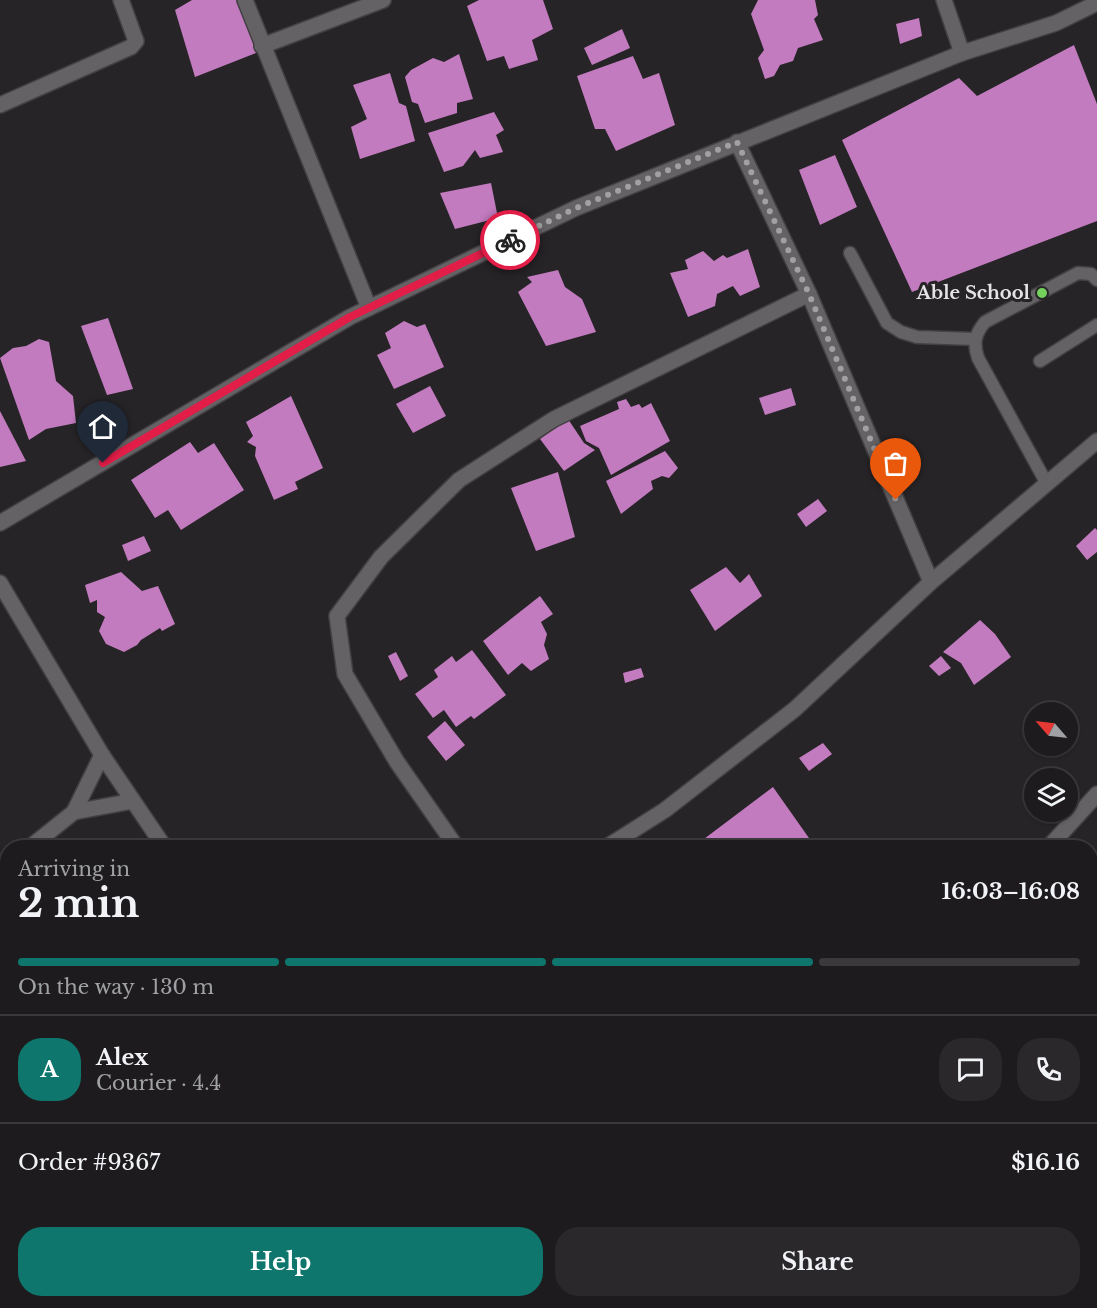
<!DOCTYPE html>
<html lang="en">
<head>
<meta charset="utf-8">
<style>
	:root { --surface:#1d1b1d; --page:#2a282a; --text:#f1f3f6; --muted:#a0a1a4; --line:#3b393b; --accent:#0f766e }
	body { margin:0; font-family:"Libre Baskerville",serif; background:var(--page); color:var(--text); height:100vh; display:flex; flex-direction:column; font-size:22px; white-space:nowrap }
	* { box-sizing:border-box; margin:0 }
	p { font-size:20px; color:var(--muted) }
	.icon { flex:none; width:33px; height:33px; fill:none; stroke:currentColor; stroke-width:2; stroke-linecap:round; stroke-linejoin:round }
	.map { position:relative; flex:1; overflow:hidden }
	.sheet { position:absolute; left:0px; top:840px; width:1098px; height:468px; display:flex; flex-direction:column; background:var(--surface); border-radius:24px 24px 0 0; box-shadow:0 2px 4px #0004,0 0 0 2px var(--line) }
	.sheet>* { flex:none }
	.needle { width:39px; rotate:298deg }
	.buttons { position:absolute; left:1024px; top:702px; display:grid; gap:12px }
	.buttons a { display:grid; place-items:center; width:54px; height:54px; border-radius:50%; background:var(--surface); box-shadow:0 2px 4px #0004,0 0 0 2px var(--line); font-size:30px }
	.pin { position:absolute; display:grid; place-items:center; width:51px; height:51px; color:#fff; margin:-62px -26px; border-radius:50% 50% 50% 0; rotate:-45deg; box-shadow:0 0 6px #0007 }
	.pin .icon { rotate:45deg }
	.courier { position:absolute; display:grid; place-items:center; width:60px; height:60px; margin:-30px; border:4px solid #e11d48; border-radius:50%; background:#fff; color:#222; box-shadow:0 2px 8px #0007 }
	.head em { font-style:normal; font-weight:800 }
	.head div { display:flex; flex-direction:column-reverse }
	.head { display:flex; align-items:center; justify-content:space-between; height:102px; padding:0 18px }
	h1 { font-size:39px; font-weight:800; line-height:45px }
	.bar { display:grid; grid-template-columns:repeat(4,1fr); gap:9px 6px; align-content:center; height:72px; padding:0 18px }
	.bar i { height:8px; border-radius:4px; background:var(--line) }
	.bar .active { background:var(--accent) }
	.bar p { grid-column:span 4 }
	.line { display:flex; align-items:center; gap:15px; padding:0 18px; border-top:2px solid var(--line) }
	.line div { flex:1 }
	.round { display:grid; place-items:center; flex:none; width:63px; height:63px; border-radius:24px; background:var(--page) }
	.cta { display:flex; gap:12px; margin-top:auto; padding:12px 18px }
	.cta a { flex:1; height:69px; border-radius:24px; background:var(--accent); color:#fff; font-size:24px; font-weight:800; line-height:69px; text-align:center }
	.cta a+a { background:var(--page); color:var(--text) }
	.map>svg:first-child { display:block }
	.building { fill:#c27bbf }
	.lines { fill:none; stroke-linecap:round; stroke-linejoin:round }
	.lane-casing { stroke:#434043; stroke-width:15 }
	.street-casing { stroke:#434043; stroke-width:18 }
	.secondary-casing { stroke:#434043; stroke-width:18 }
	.lane { stroke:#656265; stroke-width:12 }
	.street { stroke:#656265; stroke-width:15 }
	.secondary { stroke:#656265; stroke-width:15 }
	.done { stroke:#a2a0a2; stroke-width:6; stroke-dasharray:0 10.8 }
	.route { stroke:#e11d48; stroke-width:8 }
	.poi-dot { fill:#74d25c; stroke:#272427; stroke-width:2 }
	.labels { text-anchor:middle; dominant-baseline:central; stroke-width:6; stroke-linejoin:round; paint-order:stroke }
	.poi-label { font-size:18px; font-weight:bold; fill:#e5e3e5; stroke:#272427; text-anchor:end }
</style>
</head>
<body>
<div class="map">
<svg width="1097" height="1308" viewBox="0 0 1097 1308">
	<rect width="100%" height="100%" fill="#272427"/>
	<g class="building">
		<path d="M 192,0 L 240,0 L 256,53 L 195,77 L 175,10 Z"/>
		<path d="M 479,0 L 543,0 L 553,29 L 532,40 L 538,60 L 509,69 L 504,56 L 487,61 L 467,6 Z"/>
		<path d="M 758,0 L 815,0 L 818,15 L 814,19 L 823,40 L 798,48 L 793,61 L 780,65 L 774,76 L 765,79 L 758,58 L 764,50 L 751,14 Z"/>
		<path d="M 919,18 L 922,36 L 900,44 L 896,24 Z"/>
		<path d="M 622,29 L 630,48 L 592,65 L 584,48 Z"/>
		<path d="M 1074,45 L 1097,104 L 1097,221 L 912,292 L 842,140 L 959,78 L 977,96 Z"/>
		<path d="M 459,54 L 473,99 L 457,103 L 457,113 L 425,123 L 418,104 L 412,102 L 405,77 L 411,70 L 433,58 L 444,62 Z"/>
		<path d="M 633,56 L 643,79 L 659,73 L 675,125 L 616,151 L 605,129 L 595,129 L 577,76 Z"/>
		<path d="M 390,73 L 399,103 L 406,106 L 415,141 L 360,159 L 351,127 L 367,119 L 353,85 Z"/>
		<path d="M 494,112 L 504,130 L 496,135 L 503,152 L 480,158 L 475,150 L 463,166 L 444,172 L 428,133 Z"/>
		<path d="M 835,155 L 857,207 L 820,225 L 799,170 Z"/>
		<path d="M 491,183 L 498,218 L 455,229 L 440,193 Z"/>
		<path d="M 748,249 L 760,287 L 740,296 L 733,286 L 717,294 L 715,306 L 688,317 L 670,273 L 688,269 L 685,260 L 703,251 L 714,261 L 723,255 L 727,258 Z"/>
		<path d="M 558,270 L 565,287 L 582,299 L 596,332 L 546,346 L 518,292 L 532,282 L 527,277 Z"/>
		<path d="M 108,318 L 133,389 L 107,395 L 81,326 Z"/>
		<path d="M 404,321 L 417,327 L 425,324 L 444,367 L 394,389 L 377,355 L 391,348 L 385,333 Z"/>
		<path d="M 39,339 L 49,342 L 56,381 L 73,396 L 76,423 L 46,429 L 29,440 L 0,358 L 13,348 L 26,346 Z"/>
		<path d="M 430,386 L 446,416 L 413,433 L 396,404 Z"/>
		<path d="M 791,388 L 796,405 L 765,415 L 759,398 Z"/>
		<path d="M 291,396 L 323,468 L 295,482 L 298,489 L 274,500 L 255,456 L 256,447 L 247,442 L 253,436 L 246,422 Z"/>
		<path d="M 626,399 L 631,407 L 639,404 L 642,408 L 651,403 L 670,441 L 611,475 L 599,448 L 586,441 L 580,426 L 619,409 L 617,402 Z"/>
		<path d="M 0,411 L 26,461 L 0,467 Z"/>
		<path d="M 568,419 L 584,443 L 595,450 L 564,471 L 540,439 Z"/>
		<path d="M 190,442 L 198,453 L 214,443 L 244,490 L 181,530 L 168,510 L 155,518 L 131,480 Z"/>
		<path d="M 665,451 L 678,468 L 669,478 L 662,476 L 651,481 L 653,489 L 621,514 L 606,481 Z"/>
		<path d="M 558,472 L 575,537 L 536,551 L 511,488 Z"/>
		<path d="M 818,499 L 827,511 L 806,527 L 797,514 Z"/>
		<path d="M 1095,528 L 1097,530 L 1097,552 L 1087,560 L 1076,546 Z"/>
		<path d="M 144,536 L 151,551 L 128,561 L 122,545 Z"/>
		<path d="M 726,567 L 740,583 L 749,574 L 762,596 L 715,631 L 690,590 Z"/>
		<path d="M 121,572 L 142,591 L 158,586 L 175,624 L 162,631 L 160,628 L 141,640 L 137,645 L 124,652 L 106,644 L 99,631 L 105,617 L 97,612 L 97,600 L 90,603 L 85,585 Z"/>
		<path d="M 540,596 L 553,614 L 541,622 L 547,634 L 544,645 L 549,659 L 531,671 L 522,663 L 508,675 L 483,641 Z"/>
		<path d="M 980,620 L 995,634 L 1011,657 L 974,685 L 961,663 L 943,652 Z"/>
		<path d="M 472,650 L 506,695 L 474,719 L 471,716 L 456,727 L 444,710 L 433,718 L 415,694 L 438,677 L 434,670 L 452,656 L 456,662 Z"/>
		<path d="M 396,652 L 408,676 L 400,681 L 388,656 Z"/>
		<path d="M 941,656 L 951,668 L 939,676 L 929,666 Z"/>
		<path d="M 641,668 L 644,677 L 625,683 L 623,673 Z"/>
		<path d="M 445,721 L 465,745 L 446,761 L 427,737 Z"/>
		<path d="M 823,743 L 832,754 L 809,771 L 799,758 Z"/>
		<path d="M 773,787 L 816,848 L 692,848 Z"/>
		<path d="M 1097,935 L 1097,971 L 1094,973 L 1090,967 L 1090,939 Z"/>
		<path d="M 6,940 L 8,994 L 0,1000 L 0,944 Z"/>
		<path d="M 778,1300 L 834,1300 L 833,1308 L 775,1308 Z"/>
		<path d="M 839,1300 L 862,1300 L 862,1308 L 838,1306 Z"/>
	</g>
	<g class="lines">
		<defs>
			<g id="lane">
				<path d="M 850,253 L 887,323 L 901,332 L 917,337 L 975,339"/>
				<path d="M 1040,361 L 1097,325"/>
				<path d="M 1047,484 L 978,358 C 973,343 975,334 985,322 L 1078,273 L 1091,274 L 1097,280"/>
				<path d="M 1090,916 L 1097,914"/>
				<path d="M 716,1308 L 717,1300"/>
			</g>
			<g id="street">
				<path d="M 245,0 L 369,308"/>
				<path d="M 944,0 L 962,53 L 1056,23 L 1097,3"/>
				<path d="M 262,46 L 383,0"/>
				<path d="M 0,105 L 131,47 L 136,41 L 121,0"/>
				<path d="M 737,142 L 809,294 L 931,582"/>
				<path d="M 0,523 L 350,317 L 576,208 L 962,53"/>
				<path d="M 0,583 L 102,755 L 165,848"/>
				<path d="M 74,812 L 133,801"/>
				<path d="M 29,848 L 74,812 L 102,755"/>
				<path d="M 457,848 L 397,762 L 345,674 L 337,616 L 381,557 L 459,480 L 554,419 L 809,294"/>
				<path d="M 1048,848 L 1097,794"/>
				<path d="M 0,870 L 8,864"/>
				<path d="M 1090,1059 L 1097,1067"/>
				<path d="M 1090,1284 L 1097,1217"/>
				<path d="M 64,1300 L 70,1308"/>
				<path d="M 624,1308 L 631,1300"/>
				<path d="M 1088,1308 L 1089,1300"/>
			</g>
			<g id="secondary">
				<path d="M 605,848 L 665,810 L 795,709 L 931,582 L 1097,441"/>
				<path d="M 0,1306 L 8,1300"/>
			</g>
		</defs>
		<use href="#lane" class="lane-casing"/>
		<use href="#street" class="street-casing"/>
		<use href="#secondary" class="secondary-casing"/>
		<use href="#lane" class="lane"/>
		<use href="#street" class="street"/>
		<use href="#secondary" class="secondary"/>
	</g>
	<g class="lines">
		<path class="done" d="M 510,240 L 576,208 L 737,142 L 809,294 L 896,500"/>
		<path class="route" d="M 103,463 L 350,317 L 510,240"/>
	</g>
	<circle class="poi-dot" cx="1042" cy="293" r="6"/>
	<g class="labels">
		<g class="poi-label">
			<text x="1030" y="293">Able School</text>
		</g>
	</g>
</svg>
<div class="buttons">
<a><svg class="needle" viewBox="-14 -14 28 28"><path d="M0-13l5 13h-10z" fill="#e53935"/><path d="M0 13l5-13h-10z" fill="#a0a1a4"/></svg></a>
<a><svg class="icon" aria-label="layers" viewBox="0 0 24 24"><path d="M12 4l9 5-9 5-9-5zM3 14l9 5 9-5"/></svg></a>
</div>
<div class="pin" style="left:896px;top:500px;background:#ea580c"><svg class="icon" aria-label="bag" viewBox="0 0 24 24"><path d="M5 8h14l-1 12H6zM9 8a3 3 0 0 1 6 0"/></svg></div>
<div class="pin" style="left:103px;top:463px;background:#1f2937"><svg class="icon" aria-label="home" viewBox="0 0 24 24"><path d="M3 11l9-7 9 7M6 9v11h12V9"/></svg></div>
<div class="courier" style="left:510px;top:240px"><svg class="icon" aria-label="bike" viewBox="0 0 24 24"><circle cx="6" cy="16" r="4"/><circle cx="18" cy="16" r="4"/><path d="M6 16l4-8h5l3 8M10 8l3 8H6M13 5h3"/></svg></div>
<section class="sheet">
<div class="head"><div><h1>2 min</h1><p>Arriving in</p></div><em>16:03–16:08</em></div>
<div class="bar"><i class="active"></i><i class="active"></i><i class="active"></i><i></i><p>On the way · 130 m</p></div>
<div class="line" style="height:108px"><b class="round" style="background:var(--accent);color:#fff">A</b><div><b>Alex</b><p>Courier · 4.4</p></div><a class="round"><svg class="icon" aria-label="chat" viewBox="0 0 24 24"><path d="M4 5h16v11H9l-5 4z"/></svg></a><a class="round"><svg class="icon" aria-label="phone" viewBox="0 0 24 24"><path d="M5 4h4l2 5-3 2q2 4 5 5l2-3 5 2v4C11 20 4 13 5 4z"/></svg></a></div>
<div class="line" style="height:78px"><div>Order #9367</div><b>$16.16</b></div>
<div class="cta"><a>Help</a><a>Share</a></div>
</section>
</div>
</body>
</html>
